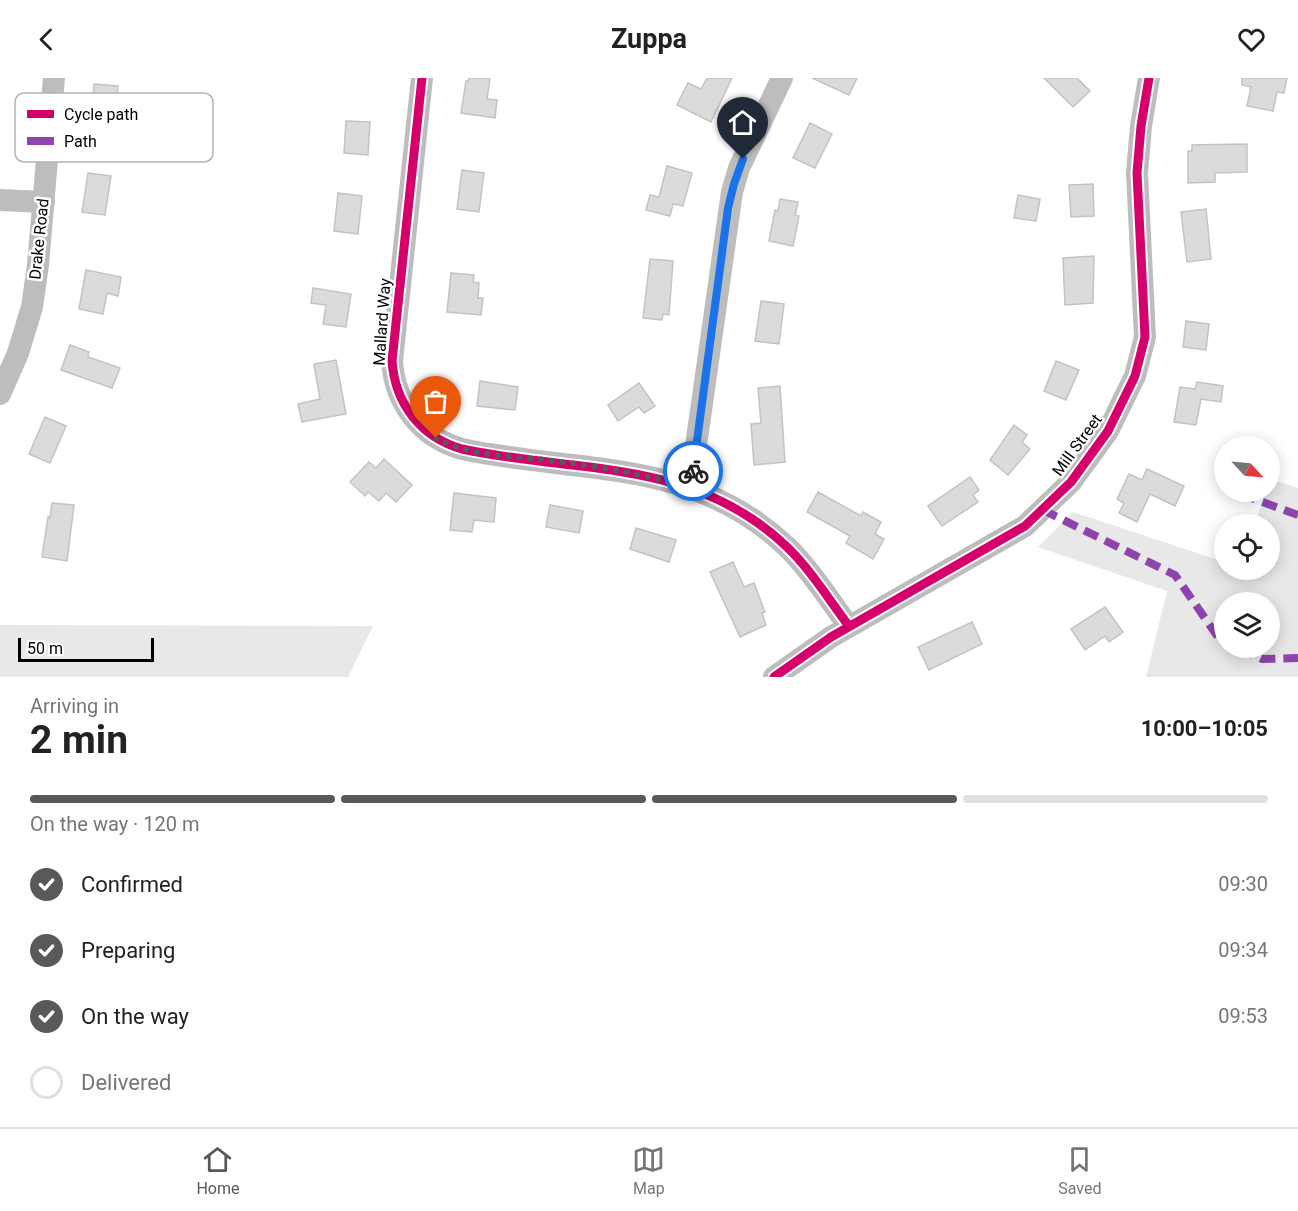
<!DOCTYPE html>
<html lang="en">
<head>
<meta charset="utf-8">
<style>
	:root { --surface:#fff; --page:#f6f6f6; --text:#222; --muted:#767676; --line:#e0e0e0; --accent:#595959 }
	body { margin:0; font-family:Roboto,sans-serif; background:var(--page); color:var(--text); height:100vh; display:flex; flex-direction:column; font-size:22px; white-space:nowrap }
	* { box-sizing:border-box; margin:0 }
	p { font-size:20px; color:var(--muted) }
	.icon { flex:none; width:33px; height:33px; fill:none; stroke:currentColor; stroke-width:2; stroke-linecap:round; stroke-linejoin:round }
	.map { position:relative; height:599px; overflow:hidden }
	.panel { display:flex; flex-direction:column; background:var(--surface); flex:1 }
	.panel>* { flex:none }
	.needle { width:39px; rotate:116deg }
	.fabs { position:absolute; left:1214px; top:358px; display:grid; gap:12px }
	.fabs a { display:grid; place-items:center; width:66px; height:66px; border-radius:50%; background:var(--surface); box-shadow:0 3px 15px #0003; font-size:30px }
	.scale { position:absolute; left:18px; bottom:15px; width:136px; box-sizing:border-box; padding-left:6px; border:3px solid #000; border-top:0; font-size:16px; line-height:21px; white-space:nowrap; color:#000; -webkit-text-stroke:4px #fff; paint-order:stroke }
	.pin { position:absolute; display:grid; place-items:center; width:51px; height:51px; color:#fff; margin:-62px -26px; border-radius:50% 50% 50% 0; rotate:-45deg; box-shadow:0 0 6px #0007 }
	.pin .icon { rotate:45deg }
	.courier { position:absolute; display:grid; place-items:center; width:60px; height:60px; margin:-30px; border:4px solid #1a73e8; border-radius:50%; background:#fff; color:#222; box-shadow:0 2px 8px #0007 }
	.overview em { font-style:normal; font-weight:700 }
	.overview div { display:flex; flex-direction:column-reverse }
	.overview { display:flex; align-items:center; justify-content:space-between; height:102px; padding:0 30px }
	h1 { font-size:39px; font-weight:700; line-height:45px }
	.bar { display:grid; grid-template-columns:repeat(4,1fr); gap:9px 6px; align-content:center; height:72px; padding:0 30px }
	.bar i { height:8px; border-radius:4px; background:var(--line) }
	.bar .on { background:var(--accent) }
	.bar p { grid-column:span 4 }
	ol { padding:0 30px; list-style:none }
	li { display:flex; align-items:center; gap:18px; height:66px }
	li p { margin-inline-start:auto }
	li .icon { padding:6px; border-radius:50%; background:var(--accent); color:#fff; stroke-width:4 }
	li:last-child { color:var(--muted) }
	li i { width:33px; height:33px; border:3px solid var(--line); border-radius:50% }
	header { display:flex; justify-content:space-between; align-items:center; height:78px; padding:0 30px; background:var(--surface); font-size:27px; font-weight:700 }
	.tab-bar { display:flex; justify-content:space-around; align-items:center; height:84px; border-top:2px solid var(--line); background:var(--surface); font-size:16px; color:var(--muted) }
	.tab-bar a { display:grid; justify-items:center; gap:3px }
	.tab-bar .on { color:var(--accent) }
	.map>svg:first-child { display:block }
	.green { fill:#e8e8e8; fill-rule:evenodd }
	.building { fill:#dbdbdb; stroke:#c3c3c3; stroke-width:1.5 }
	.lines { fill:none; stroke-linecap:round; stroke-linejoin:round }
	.minor { stroke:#bdbdbd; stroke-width:22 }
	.quiet { stroke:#8e44ad; stroke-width:8; stroke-dasharray:15 8; stroke-linecap:butt }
	.cycleway-casing { stroke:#fff; stroke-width:13 }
	.cycleway { stroke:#d6006c; stroke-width:9 }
	.done { stroke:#595959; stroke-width:6; stroke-dasharray:0 10.8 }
	.route { stroke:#1a73e8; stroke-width:8 }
	.labels { text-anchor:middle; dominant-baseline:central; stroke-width:5; stroke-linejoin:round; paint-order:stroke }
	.street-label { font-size:16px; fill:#000; stroke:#fff }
	.key { fill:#fff; stroke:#b2b2b2; stroke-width:1.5 }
	.key-label { font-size:16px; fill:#000 }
</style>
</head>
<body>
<header><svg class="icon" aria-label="back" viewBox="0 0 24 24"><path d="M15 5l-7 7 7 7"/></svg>Zuppa<svg class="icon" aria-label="heart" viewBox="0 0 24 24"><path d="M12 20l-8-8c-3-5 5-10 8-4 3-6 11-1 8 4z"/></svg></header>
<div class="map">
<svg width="1298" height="599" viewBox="0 0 1298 599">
	<rect width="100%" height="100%" fill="#fff"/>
	<g class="green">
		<path d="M 1269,401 L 1298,410 L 1298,599 L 1146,599 L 1167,513 L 1038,469 L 1073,434 L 1224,484 L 1224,492 L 1269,492 L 1269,447 L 1255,447 L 1265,414 L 1269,414 ZM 1224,525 L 1269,525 L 1269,570 L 1224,570 Z"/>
		<path d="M 0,547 L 373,548 L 348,599 L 0,599 Z"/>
	</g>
	<g class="building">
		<path d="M 469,0 L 490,0 L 487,21 L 497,22 L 495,40 L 461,35 L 466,3 L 468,3 Z"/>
		<path d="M 707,0 L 732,0 L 711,44 L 677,27 L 688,5 L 701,11 Z"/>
		<path d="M 812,0 L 857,0 L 849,17 Z"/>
		<path d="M 1044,0 L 1077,0 L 1090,13 L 1073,29 Z"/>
		<path d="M 1242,0 L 1287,0 L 1284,15 L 1277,14 L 1273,33 L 1247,28 L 1251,9 L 1242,7 Z"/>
		<path d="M 94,6 L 118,8 L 113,58 L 90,56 Z"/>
		<path d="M 346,43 L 370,44 L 368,77 L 344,75 Z"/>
		<path d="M 810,45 L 832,56 L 815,90 L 793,80 Z"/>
		<path d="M 1247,66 L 1247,94 L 1215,95 L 1215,104 L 1188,105 L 1188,73 L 1192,73 L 1192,67 Z"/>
		<path d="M 667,88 L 692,95 L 683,128 L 673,126 L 670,138 L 646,132 L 650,117 L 659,119 Z"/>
		<path d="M 462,92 L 484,95 L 479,134 L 457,131 Z"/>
		<path d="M 88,95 L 111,98 L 105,137 L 82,134 Z"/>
		<path d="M 1093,106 L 1094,138 L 1071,139 L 1069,107 Z"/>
		<path d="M 338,115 L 362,118 L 358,156 L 334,153 Z"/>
		<path d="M 1018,117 L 1040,121 L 1036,143 L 1014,140 Z"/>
		<path d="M 780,121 L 798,124 L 795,137 L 799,138 L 793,168 L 769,163 L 775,132 L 778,133 Z"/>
		<path d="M 1206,131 L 1211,181 L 1187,184 L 1181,134 Z"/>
		<path d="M 1094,178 L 1093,225 L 1065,227 L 1063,180 Z"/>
		<path d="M 650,181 L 673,183 L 669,237 L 663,236 L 662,242 L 643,240 Z"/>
		<path d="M 86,192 L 121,199 L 118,218 L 107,215 L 103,236 L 79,231 Z"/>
		<path d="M 451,195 L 474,197 L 473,204 L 479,205 L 478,220 L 483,220 L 481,237 L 447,234 Z"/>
		<path d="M 313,210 L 351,216 L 346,249 L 323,246 L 326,227 L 311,225 Z"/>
		<path d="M 761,223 L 784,226 L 779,266 L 755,263 Z"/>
		<path d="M 1186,243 L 1209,246 L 1206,272 L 1183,269 Z"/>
		<path d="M 70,267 L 89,274 L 88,279 L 120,290 L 112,310 L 61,292 Z"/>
		<path d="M 336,282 L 346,336 L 302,344 L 298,326 L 320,321 L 314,286 Z"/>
		<path d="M 1056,283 L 1079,292 L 1066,322 L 1044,313 Z"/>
		<path d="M 480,303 L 518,309 L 515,332 L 477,328 Z"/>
		<path d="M 1197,304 L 1223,308 L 1221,324 L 1201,321 L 1196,347 L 1174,344 L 1180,309 L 1195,311 Z"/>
		<path d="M 639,305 L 655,328 L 644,335 L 639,329 L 618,343 L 608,327 Z"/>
		<path d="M 780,308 L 785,384 L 754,387 L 751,346 L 761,345 L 758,310 Z"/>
		<path d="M 45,339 L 66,348 L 50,385 L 29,376 Z"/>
		<path d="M 1014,347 L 1027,357 L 1022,364 L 1030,371 L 1008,397 L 990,382 Z"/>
		<path d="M 384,381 L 412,407 L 396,424 L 386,415 L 379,423 L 368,414 L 365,418 L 350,404 L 369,384 L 376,390 Z"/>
		<path d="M 1147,391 L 1184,408 L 1175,428 L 1150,416 L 1137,444 L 1119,435 L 1124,425 L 1117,421 L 1129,396 L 1142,402 Z"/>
		<path d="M 970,399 L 979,412 L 973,417 L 978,424 L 942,448 L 928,428 Z"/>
		<path d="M 818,414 L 861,438 L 863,434 L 881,444 L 875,456 L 884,461 L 873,481 L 846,465 L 850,458 L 807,434 Z"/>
		<path d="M 454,415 L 496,420 L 494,444 L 474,442 L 472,454 L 450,452 Z"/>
		<path d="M 52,425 L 74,427 L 67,483 L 42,479 L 48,439 L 50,440 Z"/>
		<path d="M 550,427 L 583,433 L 579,455 L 546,449 Z"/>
		<path d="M 636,450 L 676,462 L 669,484 L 630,471 Z"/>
		<path d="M 733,484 L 744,509 L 754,505 L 765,534 L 762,535 L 766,547 L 740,559 L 710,494 Z"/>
		<path d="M 1105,529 L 1123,554 L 1109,564 L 1105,558 L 1085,572 L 1071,551 Z"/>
		<path d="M 972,544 L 982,566 L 929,592 L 918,569 Z"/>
	</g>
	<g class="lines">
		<g class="minor">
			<path d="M 422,0 L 392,283 C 395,325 420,359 462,371 C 578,396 693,379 787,469 C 811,492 829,522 849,548"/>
			<path d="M 0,122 L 44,124"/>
			<path d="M 0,316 L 18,275 L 32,229 L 38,187 L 54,0"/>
			<path d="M 690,410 L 732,114 L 739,90 L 782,0"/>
			<path d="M 774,599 L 831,559 L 1025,448 L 1071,404 L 1108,353 L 1135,298 L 1145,259 L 1137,95 L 1141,48 L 1149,0"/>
		</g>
		<g class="quiet">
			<path d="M 1241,416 L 1298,437"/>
			<path d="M 1043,432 L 1175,497 L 1218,559 L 1224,562"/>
			<path d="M 1240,570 L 1262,581 L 1298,580"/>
		</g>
		<defs>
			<g id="cycleway">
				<path d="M 422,0 L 392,283 C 395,325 420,359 462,371 C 578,396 693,379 787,469 C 811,492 829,522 849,548"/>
				<path d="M 774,599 L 831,559 L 1025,448 L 1071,404 L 1108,353 L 1135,298 L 1145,259 L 1137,95 L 1141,48 L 1149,0"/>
			</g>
		</defs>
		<use href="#cycleway" class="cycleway-casing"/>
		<use href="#cycleway" class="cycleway"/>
	</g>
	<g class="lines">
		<path class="done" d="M 436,360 C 468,378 509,378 545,382 C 595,388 642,395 690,410 L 693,393"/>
		<path class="route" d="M 693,393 L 728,130 L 734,106 L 743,81"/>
	</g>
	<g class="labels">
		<g class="street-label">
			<text transform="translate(39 161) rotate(-84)">Drake Road</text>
			<text transform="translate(382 244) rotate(-86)">Mallard Way</text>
			<text transform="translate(1077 367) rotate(-54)">Mill Street</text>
		</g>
	</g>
	<rect x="15" y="15" width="198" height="69" rx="9" class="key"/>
	<rect x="27" y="32" width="27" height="8" fill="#d6006c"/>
	<rect x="27" y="59" width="27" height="8" fill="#8e44ad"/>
	<g class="key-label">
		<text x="64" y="42">Cycle path</text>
		<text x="64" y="69">Path</text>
	</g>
</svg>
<div class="fabs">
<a><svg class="needle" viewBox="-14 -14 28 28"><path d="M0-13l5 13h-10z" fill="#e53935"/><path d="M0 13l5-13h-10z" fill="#767676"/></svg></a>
<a><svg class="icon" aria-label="locate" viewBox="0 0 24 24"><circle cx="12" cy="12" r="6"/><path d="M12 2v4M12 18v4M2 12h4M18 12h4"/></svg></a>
<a><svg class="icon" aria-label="layers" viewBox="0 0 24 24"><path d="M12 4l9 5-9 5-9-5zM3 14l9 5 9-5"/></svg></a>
</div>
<div class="scale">50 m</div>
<div class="pin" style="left:436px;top:360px;background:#ea580c"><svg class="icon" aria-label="bag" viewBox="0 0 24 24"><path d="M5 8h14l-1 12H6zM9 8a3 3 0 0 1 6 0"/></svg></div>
<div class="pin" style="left:743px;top:81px;background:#1f2937"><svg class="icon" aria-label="home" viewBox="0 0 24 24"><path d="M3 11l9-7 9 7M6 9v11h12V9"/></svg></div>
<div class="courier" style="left:693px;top:393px"><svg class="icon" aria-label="bike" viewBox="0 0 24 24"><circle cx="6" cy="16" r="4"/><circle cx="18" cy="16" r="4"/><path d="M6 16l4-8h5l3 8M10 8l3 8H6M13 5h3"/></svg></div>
</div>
<section class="panel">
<div class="overview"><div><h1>2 min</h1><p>Arriving in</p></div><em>10:00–10:05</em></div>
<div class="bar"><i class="on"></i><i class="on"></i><i class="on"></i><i></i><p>On the way · 120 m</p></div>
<ol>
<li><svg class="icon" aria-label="check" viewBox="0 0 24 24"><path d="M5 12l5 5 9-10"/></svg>Confirmed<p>09:30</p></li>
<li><svg class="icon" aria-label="check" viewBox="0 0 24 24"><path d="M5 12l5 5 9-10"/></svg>Preparing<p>09:34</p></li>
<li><svg class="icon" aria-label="check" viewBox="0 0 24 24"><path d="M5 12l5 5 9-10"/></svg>On the way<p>09:53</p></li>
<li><i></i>Delivered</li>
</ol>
</section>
<nav class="tab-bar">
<a class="on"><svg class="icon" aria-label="home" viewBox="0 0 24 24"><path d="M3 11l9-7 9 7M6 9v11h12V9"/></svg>Home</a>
<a><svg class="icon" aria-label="map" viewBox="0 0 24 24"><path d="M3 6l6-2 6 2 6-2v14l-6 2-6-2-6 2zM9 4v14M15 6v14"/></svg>Map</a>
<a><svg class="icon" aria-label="saved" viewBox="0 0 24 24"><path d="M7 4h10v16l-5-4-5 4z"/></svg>Saved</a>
</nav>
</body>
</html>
